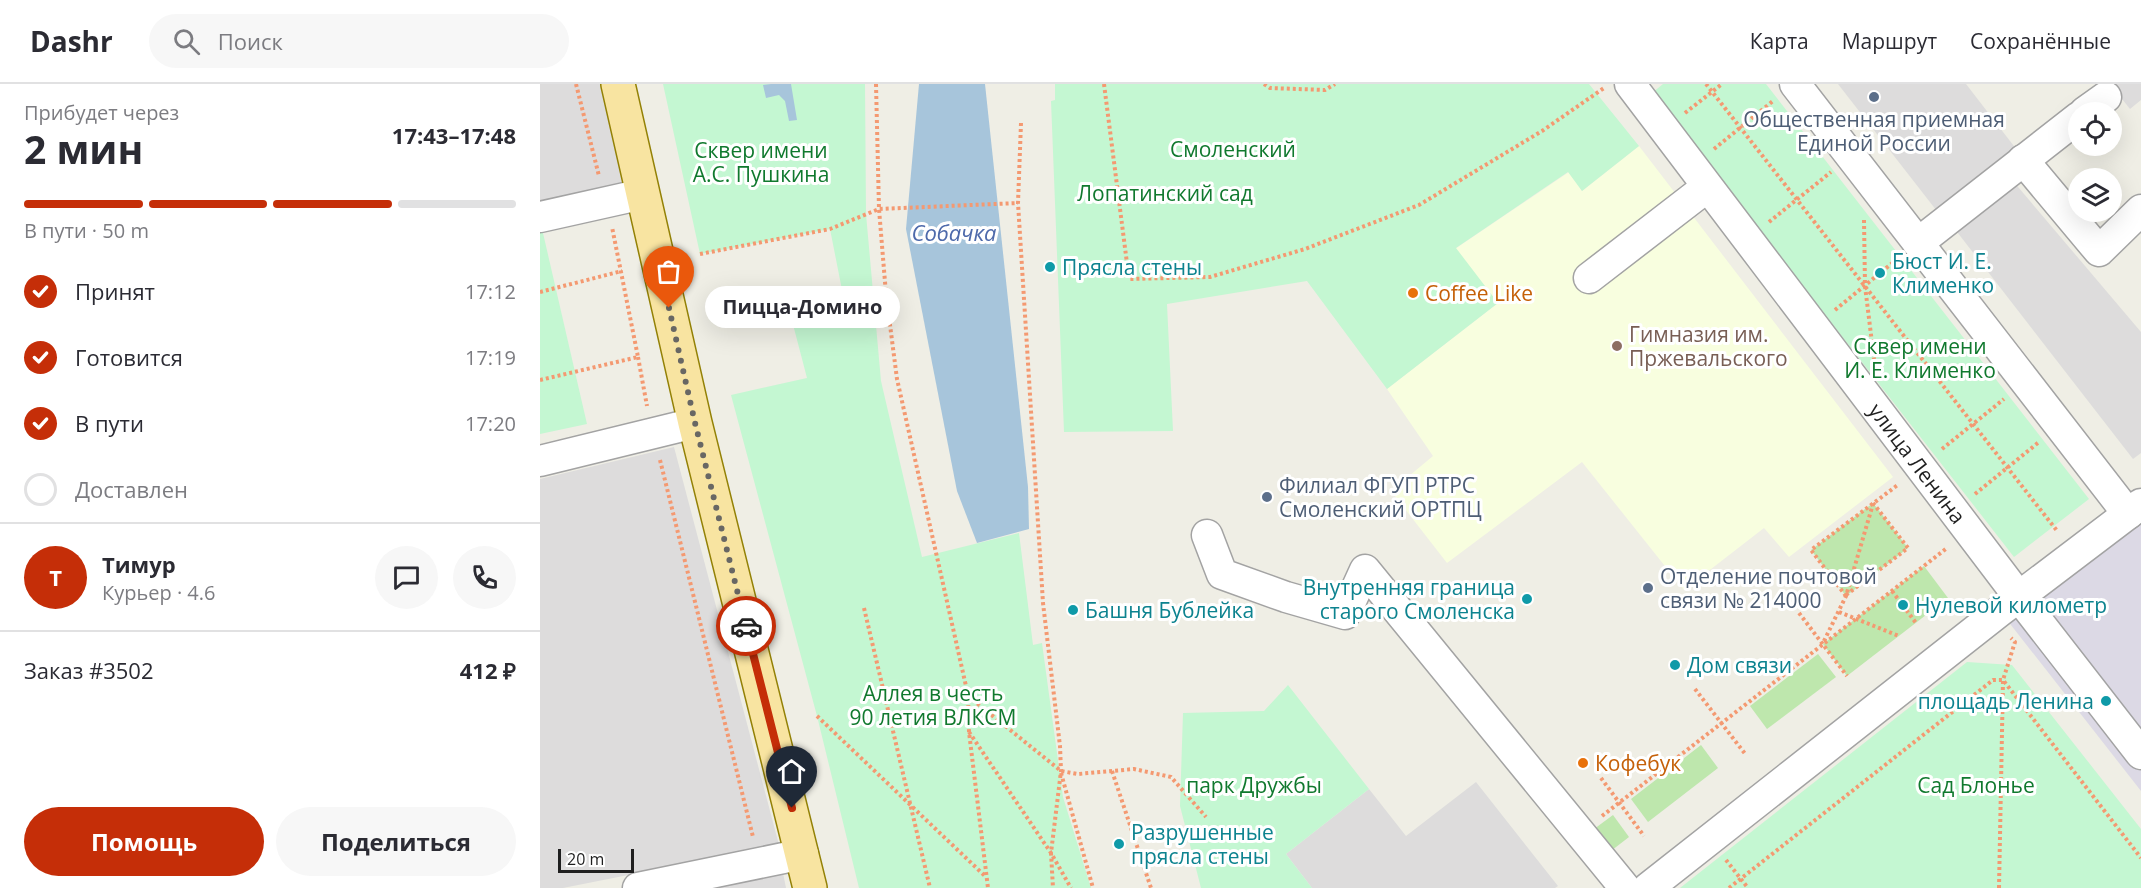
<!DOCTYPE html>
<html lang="ru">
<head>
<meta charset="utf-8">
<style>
	:root { --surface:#fff; --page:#f7f7f7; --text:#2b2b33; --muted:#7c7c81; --line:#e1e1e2; --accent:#c52e08 }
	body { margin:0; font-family:"Open Sans",sans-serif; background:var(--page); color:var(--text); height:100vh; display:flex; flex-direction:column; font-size:22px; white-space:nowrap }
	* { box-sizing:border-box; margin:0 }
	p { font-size:20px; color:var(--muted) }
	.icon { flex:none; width:33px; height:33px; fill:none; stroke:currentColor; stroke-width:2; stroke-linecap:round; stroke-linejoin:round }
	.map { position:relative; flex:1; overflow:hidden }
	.side { display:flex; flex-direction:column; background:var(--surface); width:540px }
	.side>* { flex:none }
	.controls { position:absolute; left:1528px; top:18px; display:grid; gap:12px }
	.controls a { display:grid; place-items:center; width:54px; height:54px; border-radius:50%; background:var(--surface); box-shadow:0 6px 24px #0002; font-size:30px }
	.scale { position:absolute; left:18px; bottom:15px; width:76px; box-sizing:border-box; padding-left:6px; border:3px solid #1f1f1f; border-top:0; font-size:16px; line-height:21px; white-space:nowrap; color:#1f1f1f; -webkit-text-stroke:4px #fff; paint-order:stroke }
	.pin { position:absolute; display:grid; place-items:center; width:51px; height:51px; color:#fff; margin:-62px -26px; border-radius:50% 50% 50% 0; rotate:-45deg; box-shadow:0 0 6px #0007 }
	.pin .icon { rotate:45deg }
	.courier { position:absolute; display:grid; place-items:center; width:60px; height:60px; margin:-30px; border:4px solid #c52e08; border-radius:50%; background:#fff; color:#222; box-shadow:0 2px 8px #0007 }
	.bubble { position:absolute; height:42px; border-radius:21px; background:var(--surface); box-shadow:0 6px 24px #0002; font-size:20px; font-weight:700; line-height:42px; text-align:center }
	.overview em { font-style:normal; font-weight:700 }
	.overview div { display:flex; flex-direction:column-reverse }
	.overview { display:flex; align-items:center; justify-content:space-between; height:102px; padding:0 24px }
	h1 { font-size:39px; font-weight:700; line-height:45px }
	.bar { display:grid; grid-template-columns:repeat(4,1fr); gap:9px 6px; align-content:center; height:72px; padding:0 24px }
	.bar i { height:8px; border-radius:4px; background:var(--line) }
	.bar .current { background:var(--accent) }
	.bar p { grid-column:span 4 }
	.line { display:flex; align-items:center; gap:15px; padding:0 24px; border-top:2px solid var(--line) }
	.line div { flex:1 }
	.round { display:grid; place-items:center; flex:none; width:63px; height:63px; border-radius:32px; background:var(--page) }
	ol { padding:0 24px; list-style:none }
	li { display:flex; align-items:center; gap:18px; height:66px }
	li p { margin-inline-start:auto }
	li .icon { padding:6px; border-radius:50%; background:var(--accent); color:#fff; stroke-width:4 }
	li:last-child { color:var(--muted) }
	li i { width:33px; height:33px; border:3px solid var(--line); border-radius:50% }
	.primary-button { display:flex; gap:12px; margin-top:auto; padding:12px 24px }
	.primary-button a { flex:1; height:69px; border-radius:36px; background:var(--accent); color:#fff; font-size:24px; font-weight:700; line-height:69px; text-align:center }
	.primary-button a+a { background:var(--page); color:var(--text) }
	header { display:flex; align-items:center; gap:36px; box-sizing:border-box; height:84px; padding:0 30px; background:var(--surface); border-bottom:2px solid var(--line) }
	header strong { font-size:28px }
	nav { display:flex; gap:33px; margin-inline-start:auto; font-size:21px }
	.search { width:420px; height:54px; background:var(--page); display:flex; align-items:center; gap:15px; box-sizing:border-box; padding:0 21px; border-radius:33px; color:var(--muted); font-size:22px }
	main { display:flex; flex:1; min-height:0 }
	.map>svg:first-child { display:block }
	.residential { fill:#dddcdc }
	.education { fill:#f8fedf }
	.grass { fill:#bee7ad }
	.park { fill:#c4f7d2 }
	.plaza { fill:#dcd9e5 }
	.water { fill:#a7c5db }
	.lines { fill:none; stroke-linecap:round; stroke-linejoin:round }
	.minor-casing { stroke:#a3a3a3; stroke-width:33 }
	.major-casing { stroke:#938106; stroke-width:36 }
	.path { stroke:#f49971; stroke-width:4; stroke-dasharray:3 3; stroke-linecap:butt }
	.minor { stroke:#fff; stroke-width:30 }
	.major { stroke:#f8e4a1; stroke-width:33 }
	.done { stroke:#686764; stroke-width:6; stroke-dasharray:0 10.8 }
	.route { stroke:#c52e08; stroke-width:8 }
	.service-dot { fill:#5c6f8a; stroke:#fff; stroke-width:2 }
	.culture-dot { fill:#0f9aa8; stroke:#fff; stroke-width:2 }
	.food-dot { fill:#e8710a; stroke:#fff; stroke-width:2 }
	.education-dot { fill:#8d6e63; stroke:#fff; stroke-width:2 }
	.labels { text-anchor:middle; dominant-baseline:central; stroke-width:6; stroke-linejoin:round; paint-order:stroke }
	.service-label { font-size:21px; fill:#4e5e75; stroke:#fff; text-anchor:start }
	.park-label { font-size:21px; fill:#10792e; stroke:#fff }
	.culture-label { font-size:21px; fill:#0d838f; stroke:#fff; text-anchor:start }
	.food-label { font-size:21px; fill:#c56008; stroke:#fff; text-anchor:start }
	.education-label { font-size:21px; fill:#785e54; stroke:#fff; text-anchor:start }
	.street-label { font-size:21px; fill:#1f1f1f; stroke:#fff }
	.water-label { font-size:22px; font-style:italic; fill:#4e6aab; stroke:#fff }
</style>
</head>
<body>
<header>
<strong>Dashr</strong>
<div class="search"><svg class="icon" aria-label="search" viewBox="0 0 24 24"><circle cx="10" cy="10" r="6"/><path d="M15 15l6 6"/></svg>Поиск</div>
<nav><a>Карта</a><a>Маршрут</a><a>Сохранённые</a></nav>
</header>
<main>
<section class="side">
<div class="overview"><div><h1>2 мин</h1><p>Прибудет через</p></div><em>17:43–17:48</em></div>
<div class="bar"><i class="current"></i><i class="current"></i><i class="current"></i><i></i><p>В пути · 50 m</p></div>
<ol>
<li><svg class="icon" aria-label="check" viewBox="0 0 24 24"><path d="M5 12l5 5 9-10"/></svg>Принят<p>17:12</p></li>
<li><svg class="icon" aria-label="check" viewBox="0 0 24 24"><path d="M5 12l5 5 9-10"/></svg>Готовится<p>17:19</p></li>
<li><svg class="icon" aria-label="check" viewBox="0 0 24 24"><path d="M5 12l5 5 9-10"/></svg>В пути<p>17:20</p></li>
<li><i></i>Доставлен</li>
</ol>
<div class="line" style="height:108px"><b class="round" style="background:var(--accent);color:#fff">Т</b><div><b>Тимур</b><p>Курьер · 4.6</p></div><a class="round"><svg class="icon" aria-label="chat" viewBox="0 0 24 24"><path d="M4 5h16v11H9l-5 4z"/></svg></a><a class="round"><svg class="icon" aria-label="phone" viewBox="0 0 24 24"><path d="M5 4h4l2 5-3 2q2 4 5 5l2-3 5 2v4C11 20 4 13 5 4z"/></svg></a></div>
<div class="line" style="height:78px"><div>Заказ #3502</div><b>412 ₽</b></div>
<div class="primary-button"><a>Помощь</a><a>Поделиться</a></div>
</section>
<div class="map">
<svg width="1601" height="804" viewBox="0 0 1601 804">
	<rect width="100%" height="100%" fill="#efeee5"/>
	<g class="residential">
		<path d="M 0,0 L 63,0 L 86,104 L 0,123 Z"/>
		<path d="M 1298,0 L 1426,0 L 1480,70 L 1400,131 Z"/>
		<path d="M 1570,0 L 1601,0 L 1601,16 L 1590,25 Z"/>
		<path d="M 1473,97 L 1601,248 L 1601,369 L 1593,375 L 1414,144 Z"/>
		<path d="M 134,363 L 239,761 L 23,804 L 0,804 L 0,395 Z"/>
		<path d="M 936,698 L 1018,802 L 1015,804 L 772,804 L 746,770 L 829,705 L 866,752 Z"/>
		<path d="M 242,784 L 246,804 L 148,804 Z"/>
	</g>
	<path class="education" d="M 1099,62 L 1353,393 L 1249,473 L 1224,444 L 1144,506 L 1042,378 L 907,479 L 851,407 L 893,372 L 847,305 L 958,219 L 915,165 L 1029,88 L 1042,107 Z"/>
	<g class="grass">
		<path d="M 1333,419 L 1368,464 L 1306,512 L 1271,466 Z"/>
		<path d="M 1384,482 L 1408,514 L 1307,592 L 1283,560 Z"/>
		<path d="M 1278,570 L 1296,593 L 1227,645 L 1210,622 Z"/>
		<path d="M 1161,661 L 1178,684 L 1108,738 L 1091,715 Z"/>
		<path d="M 1073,731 L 1089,753 L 1067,770 L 1050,748 Z"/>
	</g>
	<g class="park">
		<path d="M 123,0 L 325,0 L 326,130 L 341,297 L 382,473 L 479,449 L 493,561 L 502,559 L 523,713 L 551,804 L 319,804 L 277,632 L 191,311 L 267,294 L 250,229 L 304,216 L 290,145 L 160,170 Z"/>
		<path d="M 515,0 L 1049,0 L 1099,62 L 1042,107 L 1028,88 L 916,164 L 958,219 L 847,305 L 767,197 L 627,220 L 633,347 L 524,348 L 511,17 L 515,16 Z"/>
		<path d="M 1123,0 L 1226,0 L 1549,415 L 1474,473 L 1112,9 Z"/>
		<path d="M 0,149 L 3,149 L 47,340 L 0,350 Z"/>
		<path d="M 1427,578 L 1472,581 L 1601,745 L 1601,804 L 1140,804 Z"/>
		<path d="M 748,601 L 829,705 L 746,770 L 772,804 L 661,804 L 640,722 L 643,629 L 724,627 Z"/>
	</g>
	<path class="plaza" d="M 1601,420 L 1601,707 L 1460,527 Z"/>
	<g class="water">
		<path d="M 231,0 L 251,0 L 257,36 L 249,37 L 245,17 L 239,11 L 226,14 L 223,1 Z"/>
		<path d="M 379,0 L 445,0 L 488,403 L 489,445 L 437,459 L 417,407 L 366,145 Z"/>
	</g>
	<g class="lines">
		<defs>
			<g id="minor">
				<path id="s1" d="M 1090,0 L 1479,513 L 1601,670"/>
				<path d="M 1255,0 L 1588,430"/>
				<path d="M 1545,28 L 1566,13"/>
				<path d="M 1483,76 L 1559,167 L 1601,126"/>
				<path d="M 0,133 L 103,110"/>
				<path d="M 1378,159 L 1539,33"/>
				<path d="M 1049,194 L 1167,103"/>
				<path d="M 0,377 L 155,339"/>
				<path d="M 667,451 L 682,490 L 746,513 L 805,530 L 825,486 L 1085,804"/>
				<path d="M 98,804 L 263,770"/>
				<path d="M 1108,804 L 1460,527 L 1601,420"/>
			</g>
			<path id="major" d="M 78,0 L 155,339 L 270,804"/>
		</defs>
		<use href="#minor" class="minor-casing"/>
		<use href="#major" class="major-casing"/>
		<g class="path">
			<path d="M 36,0 L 59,92"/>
			<path d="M 336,0 L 339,125 L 346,210 L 357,295 L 428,611 L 429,648 L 448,804"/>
			<path d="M 564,0 L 589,195 L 670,193 L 765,165 L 879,121 L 1002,47 L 1064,4"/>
			<path d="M 724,0 L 730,4 L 785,6 L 795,0"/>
			<path d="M 1166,0 L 1518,448"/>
			<path d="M 1145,29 L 1182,0"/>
			<path d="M 481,39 L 478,119 L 503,519 L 520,662 L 521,687 L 511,769 L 513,804"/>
			<path d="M 1174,65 L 1233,17"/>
			<path d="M 1324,136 L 1325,202 L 1334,275"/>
			<path d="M 1229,138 L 1291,88"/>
			<path d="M 160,170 L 290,145 L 339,125 L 478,119"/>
			<path d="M 0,208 L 82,187"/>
			<path d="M 1295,226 L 1356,176"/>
			<path d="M 98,273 L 107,322"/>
			<path d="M 0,296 L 98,273 L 72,143"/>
			<path d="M 1402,365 L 1464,315"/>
			<path d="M 120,376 L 213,753"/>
			<path d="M 1435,410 L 1499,358"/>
			<path d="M 1352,507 L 1376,539"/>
			<path d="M 1306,511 L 1368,464 L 1333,419"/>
			<path d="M 1306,512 L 1271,466 L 1359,400"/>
			<path d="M 324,524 L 390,804"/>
			<path d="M 1299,528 L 1359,552"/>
			<path d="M 1259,529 L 1307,592"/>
			<path d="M 1284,557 L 1306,512 L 1333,420"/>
			<path d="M 1155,605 L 1206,671"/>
			<path d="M 428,612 L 521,687 L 538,690 L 594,685 L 631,693 L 666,733"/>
			<path d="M 277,632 L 446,793"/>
			<path d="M 429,648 L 511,769 L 531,804"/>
			<path d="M 572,687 L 611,804"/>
			<path d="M 521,689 L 553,804"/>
			<path d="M 1061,694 L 1104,752"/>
			<path d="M 1062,732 L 1407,464"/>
			<path d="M 1186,776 L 1208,804"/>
			<path d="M 1189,804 L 1453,596 L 1463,596 L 1601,774"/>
			<path d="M 1459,804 L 1463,596 L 1475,558 L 1471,554"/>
		</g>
		<use href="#minor" class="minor"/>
		<use href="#major" class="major"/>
	</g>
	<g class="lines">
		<path class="done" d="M 129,224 L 155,339 L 206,542"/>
		<path class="route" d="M 206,542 L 252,724"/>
	</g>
	<g class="service-dot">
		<circle cx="1334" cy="13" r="6"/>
		<circle cx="727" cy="413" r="6"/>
		<circle cx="1108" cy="504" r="6"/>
	</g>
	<g class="culture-dot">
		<circle cx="510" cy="183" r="6"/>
		<circle cx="1340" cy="189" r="6"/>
		<circle cx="987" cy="515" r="6"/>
		<circle cx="1363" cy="521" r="6"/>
		<circle cx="533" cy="526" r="6"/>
		<circle cx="1135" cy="581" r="6"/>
		<circle cx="1566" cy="617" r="6"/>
		<circle cx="579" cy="760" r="6"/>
	</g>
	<g class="food-dot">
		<circle cx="873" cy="209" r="6"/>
		<circle cx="1043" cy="679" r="6"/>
	</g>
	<circle class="education-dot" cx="1077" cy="262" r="6"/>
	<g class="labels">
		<g class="service-label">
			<text x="1334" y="35" text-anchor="middle">Общественная приемная<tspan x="1334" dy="24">Единой России</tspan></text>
			<text x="739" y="401">Филиал ФГУП РТРС<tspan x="739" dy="24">Смоленский ОРТПЦ</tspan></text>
			<text x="1120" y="492">Отделение почтовой<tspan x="1120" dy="24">связи № 214000</tspan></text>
		</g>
		<g class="park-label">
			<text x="693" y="65">Смоленский</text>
			<text x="221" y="66">Cквер имени<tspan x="221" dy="24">А.С. Пушкина</tspan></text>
			<text x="625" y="109">Лопатинский сад</text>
			<text x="1380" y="262">Сквер имени<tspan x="1380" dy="24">И. Е. Клименко</tspan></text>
			<text x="393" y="609">Аллея в честь<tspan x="393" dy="24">90 летия ВЛКСМ</tspan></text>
			<text x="714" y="701">парк Дружбы</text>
			<text x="1436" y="701">Сад Блонье</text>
		</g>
		<g class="culture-label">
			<text x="1352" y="177">Бюст И. Е.<tspan x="1352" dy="24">Клименко</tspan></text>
			<text x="522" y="183">Прясла стены</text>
			<text x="975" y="503" text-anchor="end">Внутренняя граница<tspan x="975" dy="24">старого Смоленска</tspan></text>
			<text x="1375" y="521">Нулевой километр</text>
			<text x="545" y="526">Башня Бублейка</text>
			<text x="1147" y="581">Дом связи</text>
			<text x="1554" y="617" text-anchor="end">площадь Ленина</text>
			<text x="591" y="748">Разрушенные<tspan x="591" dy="24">прясла стены</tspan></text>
		</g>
		<g class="food-label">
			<text x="885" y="209">Coffee Like</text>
			<text x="1055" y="679">Кофебук</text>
		</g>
		<g class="education-label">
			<text x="1089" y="250">Гимназия им.<tspan x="1089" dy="24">Пржевальского</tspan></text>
		</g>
		<g class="street-label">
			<text stroke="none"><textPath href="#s1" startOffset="476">улица Ленина</textPath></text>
		</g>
		<g class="water-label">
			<text x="414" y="148">Собачка</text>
		</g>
	</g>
</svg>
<div class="controls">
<a><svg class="icon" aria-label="locate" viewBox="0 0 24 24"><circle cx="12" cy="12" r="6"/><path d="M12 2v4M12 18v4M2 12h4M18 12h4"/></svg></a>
<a><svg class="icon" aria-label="layers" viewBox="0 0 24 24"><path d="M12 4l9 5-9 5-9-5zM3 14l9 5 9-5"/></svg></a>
</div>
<div class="scale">20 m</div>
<div class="pin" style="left:129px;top:224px;background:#ea580c"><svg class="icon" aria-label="bag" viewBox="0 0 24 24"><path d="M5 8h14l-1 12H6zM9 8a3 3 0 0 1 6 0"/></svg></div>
<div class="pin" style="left:252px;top:724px;background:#1f2937"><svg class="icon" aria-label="home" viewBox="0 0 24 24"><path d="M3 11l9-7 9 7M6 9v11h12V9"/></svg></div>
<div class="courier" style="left:206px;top:542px"><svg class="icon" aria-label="car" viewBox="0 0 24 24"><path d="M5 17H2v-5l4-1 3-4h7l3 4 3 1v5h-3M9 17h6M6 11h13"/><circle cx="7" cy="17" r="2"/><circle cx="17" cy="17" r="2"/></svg></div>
<div class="bubble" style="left:165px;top:202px;width:195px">Пицца-Домино</div>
</div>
</main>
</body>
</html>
